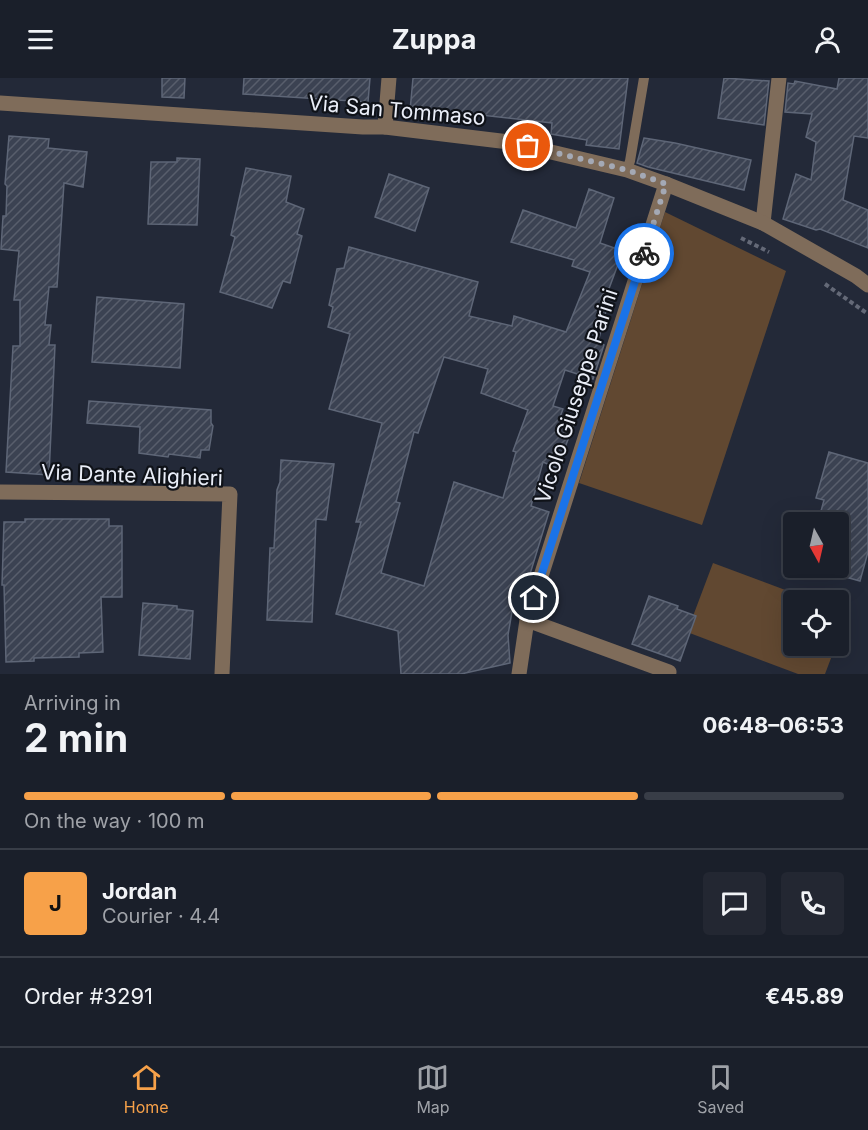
<!DOCTYPE html>
<html lang="en">
<head>
<meta charset="utf-8">
<style>
	:root { --surface:#1a1f2a; --page:#232732; --text:#f1f3f6; --muted:#9fa2a8; --line:#383d47; --accent:#f7a149 }
	body { margin:0; font-family:Inter,sans-serif; background:var(--page); color:var(--text); height:100vh; display:flex; flex-direction:column; font-size:22px; white-space:nowrap }
	* { box-sizing:border-box; margin:0 }
	p { font-size:20px; color:var(--muted) }
	.icon { flex:none; width:33px; height:33px; fill:none; stroke:currentColor; stroke-width:2; stroke-linecap:round; stroke-linejoin:round }
	.map { position:relative; height:596px; overflow:hidden }
	.sheet { display:flex; flex-direction:column; background:var(--surface); flex:1 }
	.sheet>* { flex:none }
	.needle { width:39px; rotate:172deg }
	.controls { position:absolute; left:783px; top:434px; display:grid; gap:12px }
	.controls a { display:grid; place-items:center; width:66px; height:66px; border-radius:6px; background:var(--surface); box-shadow:0 6px 24px #0002,0 0 0 2px var(--line); font-size:30px }
	.pin { position:absolute; display:grid; place-items:center; width:51px; height:51px; color:#fff; margin:-26px; border:3px solid #fff; border-radius:50%; box-shadow:0 2px 6px #0007 }
	.courier { position:absolute; display:grid; place-items:center; width:60px; height:60px; margin:-30px; border:4px solid #1a73e8; border-radius:50%; background:#fff; color:#222; box-shadow:0 2px 8px #0007 }
	.summary em { font-style:normal; font-weight:700 }
	.summary div { display:flex; flex-direction:column-reverse }
	.summary { display:flex; align-items:center; justify-content:space-between; height:102px; padding:0 24px }
	h1 { font-size:39px; font-weight:700; line-height:45px }
	.bar { display:grid; grid-template-columns:repeat(4,1fr); gap:9px 6px; align-content:center; height:72px; padding:0 24px }
	.bar i { height:8px; border-radius:4px; background:var(--line) }
	.bar .active { background:var(--accent) }
	.bar p { grid-column:span 4 }
	.line { display:flex; align-items:center; gap:15px; padding:0 24px; border-top:2px solid var(--line) }
	.line div { flex:1 }
	.round { display:grid; place-items:center; flex:none; width:63px; height:63px; border-radius:6px; background:var(--page) }
	header { display:flex; justify-content:space-between; align-items:center; height:78px; padding:0 24px; background:var(--surface); font-size:27px; font-weight:700 }
	.tab-bar { display:flex; justify-content:space-around; align-items:center; height:84px; border-top:2px solid var(--line); background:var(--surface); font-size:16px; color:var(--muted) }
	.tab-bar a { display:grid; justify-items:center; gap:3px }
	.tab-bar .active { color:var(--accent) }
	.map>svg:first-child { display:block }
	.grass { fill:#614831 }
	.building { fill:url(#building-hatch); stroke:#5e6677; stroke-width:1.5; fill-rule:evenodd }
	.lines { fill:none; stroke-linecap:round; stroke-linejoin:round }
	.path { stroke:#646977; stroke-width:4; stroke-dasharray:4.5 3; stroke-linecap:butt }
	.service { stroke:#7f6c5a; stroke-width:10 }
	.minor { stroke:#7f6c5a; stroke-width:15 }
	.tertiary { stroke:#7f6c5a; stroke-width:15 }
	.done { stroke:#a4a9b5; stroke-width:6; stroke-dasharray:0 10.8 }
	.route { stroke:#1a73e8; stroke-width:8 }
	.labels { text-anchor:middle; dominant-baseline:central; stroke-width:4.5; stroke-linejoin:round; paint-order:stroke }
	.street-label { font-size:21px; fill:#eaeef8; stroke:#0f1218 }
</style>
</head>
<body>
<header><svg class="icon" aria-label="menu" viewBox="0 0 24 24"><path d="M4 6h16M4 12h16M4 18h16"/></svg>Zuppa<svg class="icon" aria-label="person" viewBox="0 0 24 24"><circle cx="12" cy="8" r="4"/><path d="M4 21q1-7 8-7t8 7"/></svg></header>
<div class="map">
<svg width="868" height="596" viewBox="0 0 868 596">
	<defs>
		<pattern id="building-hatch" width="6" height="6" patternUnits="userSpaceOnUse" patternTransform="scale(1.5)"><rect width="6" height="6" fill="#3b4252"/><path d="M-1 1l2-2M0 6l6-6M5 7l2-2" fill="none" stroke="#585e6c"/></pattern>
	</defs>
	<rect width="100%" height="100%" fill="#232938"/>
	<g class="grass">
		<path d="M 665,134 L 786,193 L 702,447 L 579,405 Z"/>
		<path d="M 713,485 L 812,522 L 794,522 L 794,567 L 836,567 L 825,596 L 798,596 L 687,554 Z"/>
	</g>
	<g class="building">
		<path d="M 162,0 L 185,0 L 184,20 L 162,19 Z"/>
		<path d="M 244,0 L 370,0 L 368,24 L 243,16 Z"/>
		<path d="M 413,0 L 628,0 L 619,71 L 586,67 L 587,62 L 551,56 L 552,45 L 472,36 L 472,38 L 410,33 Z"/>
		<path d="M 724,0 L 769,3 L 764,47 L 718,40 Z"/>
		<path d="M 839,0 L 868,0 L 868,60 L 854,58 L 843,122 L 868,132 L 868,170 L 820,151 L 816,152 L 783,141 L 796,96 L 811,102 L 816,64 L 806,59 L 812,36 L 785,34 L 788,5 L 794,6 L 795,3 L 837,11 Z"/>
		<path d="M 9,58 L 49,61 L 48,70 L 87,74 L 83,109 L 64,105 L 57,209 L 49,209 L 45,247 L 51,247 L 49,267 L 55,267 L 49,397 L 6,394 L 13,268 L 20,268 L 20,222 L 14,222 L 19,173 L 1,171 L 3,138 L 6,138 L 7,108 L 5,106 Z"/>
		<path d="M 644,60 L 675,65 L 751,82 L 744,112 L 648,89 L 637,85 Z"/>
		<path d="M 177,80 L 200,81 L 197,147 L 148,146 L 151,84 L 177,84 Z"/>
		<path d="M 246,90 L 291,98 L 286,124 L 304,131 L 297,156 L 302,158 L 290,205 L 283,203 L 272,230 L 220,214 L 235,159 L 231,157 Z"/>
		<path d="M 389,96 L 429,110 L 415,153 L 375,139 Z"/>
		<path d="M 589,111 L 614,120 L 600,165 L 623,173 L 601,232 L 606,233 L 598,264 L 604,267 L 593,301 L 565,292 L 553,328 L 563,331 L 560,339 L 574,346 L 557,390 L 543,384 L 531,428 L 549,434 L 527,506 L 517,504 L 508,557 L 510,585 L 461,596 L 401,596 L 398,553 L 336,536 L 361,444 L 356,444 L 382,345 L 329,331 L 350,256 L 328,249 L 333,229 L 329,227 L 337,191 L 344,190 L 349,169 L 478,204 L 469,238 L 512,248 L 514,238 L 566,254 L 590,194 L 572,188 L 574,182 L 511,164 L 523,132 L 576,150 ZM 444,279 L 488,291 L 481,315 L 528,332 L 513,373 L 516,374 L 503,420 L 454,404 L 424,508 L 381,495 L 400,425 L 396,424 L 414,354 L 418,355 Z"/>
		<path d="M 97,219 L 184,226 L 180,290 L 92,284 Z"/>
		<path d="M 89,323 L 211,332 L 211,345 L 213,348 L 209,372 L 201,372 L 200,380 L 169,376 L 168,379 L 139,375 L 140,349 L 87,345 Z"/>
		<path d="M 829,374 L 868,385 L 868,474 L 860,503 L 838,497 L 838,444 L 818,444 L 824,422 L 816,420 Z"/>
		<path d="M 281,382 L 334,386 L 326,442 L 316,441 L 312,544 L 267,542 L 270,470 L 274,470 L 277,412 L 280,404 Z"/>
		<path d="M 25,441 L 109,441 L 109,448 L 122,448 L 122,519 L 101,519 L 103,574 L 79,575 L 79,579 L 34,580 L 34,583 L 6,584 L 4,507 L 2,507 L 4,444 L 25,444 Z"/>
		<path d="M 649,518 L 678,528 L 677,531 L 696,538 L 680,583 L 632,566 Z"/>
		<path d="M 143,525 L 177,528 L 177,531 L 193,533 L 190,581 L 139,577 Z"/>
	</g>
	<g class="lines">
		<g class="path">
			<path d="M 741,160 L 769,174"/>
			<path d="M 825,206 L 868,236"/>
		</g>
		<path class="service" d="M 627,92 L 630,83 L 644,0"/>
		<g class="minor">
			<path d="M 385,49 L 389,0"/>
			<path d="M 763,145 L 779,0"/>
			<path d="M 0,414 L 230,416 L 222,596"/>
			<path d="M 527,542 L 669,594"/>
			<path d="M 519,596 L 527,542 L 666,106"/>
		</g>
		<path class="tertiary" d="M 0,25 L 363,49 L 385,49 L 509,64 L 627,92 L 666,106 L 763,145 L 856,198 L 868,207"/>
	</g>
	<g class="lines">
		<path class="done" d="M 528,68 L 627,92 L 666,106 L 644,175"/>
		<path class="route" d="M 534,520 L 644,175"/>
	</g>
	<g class="labels">
		<g class="street-label">
			<text transform="translate(397 32) rotate(5)">Via San Tommaso</text>
			<text transform="translate(576 318) rotate(-72)">Vicolo Giuseppe Parini</text>
			<text transform="translate(132 397) rotate(2)">Via Dante Alighieri</text>
		</g>
	</g>
</svg>
<div class="controls">
<a><svg class="needle" viewBox="-14 -14 28 28"><path d="M0-13l5 13h-10z" fill="#e53935"/><path d="M0 13l5-13h-10z" fill="#9fa2a8"/></svg></a>
<a><svg class="icon" aria-label="locate" viewBox="0 0 24 24"><circle cx="12" cy="12" r="6"/><path d="M12 2v4M12 18v4M2 12h4M18 12h4"/></svg></a>
</div>
<div class="pin" style="left:528px;top:68px;background:#ea580c"><svg class="icon" aria-label="bag" viewBox="0 0 24 24"><path d="M5 8h14l-1 12H6zM9 8a3 3 0 0 1 6 0"/></svg></div>
<div class="pin" style="left:534px;top:520px;background:#1f2937"><svg class="icon" aria-label="home" viewBox="0 0 24 24"><path d="M3 11l9-7 9 7M6 9v11h12V9"/></svg></div>
<div class="courier" style="left:644px;top:175px"><svg class="icon" aria-label="bike" viewBox="0 0 24 24"><circle cx="6" cy="16" r="4"/><circle cx="18" cy="16" r="4"/><path d="M6 16l4-8h5l3 8M10 8l3 8H6M13 5h3"/></svg></div>
</div>
<section class="sheet">
<div class="summary"><div><h1>2 min</h1><p>Arriving in</p></div><em>06:48–06:53</em></div>
<div class="bar"><i class="active"></i><i class="active"></i><i class="active"></i><i></i><p>On the way · 100 m</p></div>
<div class="line" style="height:108px"><b class="round" style="background:var(--accent);color:#111">J</b><div><b>Jordan</b><p>Courier · 4.4</p></div><a class="round"><svg class="icon" aria-label="chat" viewBox="0 0 24 24"><path d="M4 5h16v11H9l-5 4z"/></svg></a><a class="round"><svg class="icon" aria-label="phone" viewBox="0 0 24 24"><path d="M5 4h4l2 5-3 2q2 4 5 5l2-3 5 2v4C11 20 4 13 5 4z"/></svg></a></div>
<div class="line" style="height:78px"><div>Order #3291</div><b>€45.89</b></div>
</section>
<nav class="tab-bar">
<a class="active"><svg class="icon" aria-label="home" viewBox="0 0 24 24"><path d="M3 11l9-7 9 7M6 9v11h12V9"/></svg>Home</a>
<a><svg class="icon" aria-label="map" viewBox="0 0 24 24"><path d="M3 6l6-2 6 2 6-2v14l-6 2-6-2-6 2zM9 4v14M15 6v14"/></svg>Map</a>
<a><svg class="icon" aria-label="saved" viewBox="0 0 24 24"><path d="M7 4h10v16l-5-4-5 4z"/></svg>Saved</a>
</nav>
</body>
</html>
